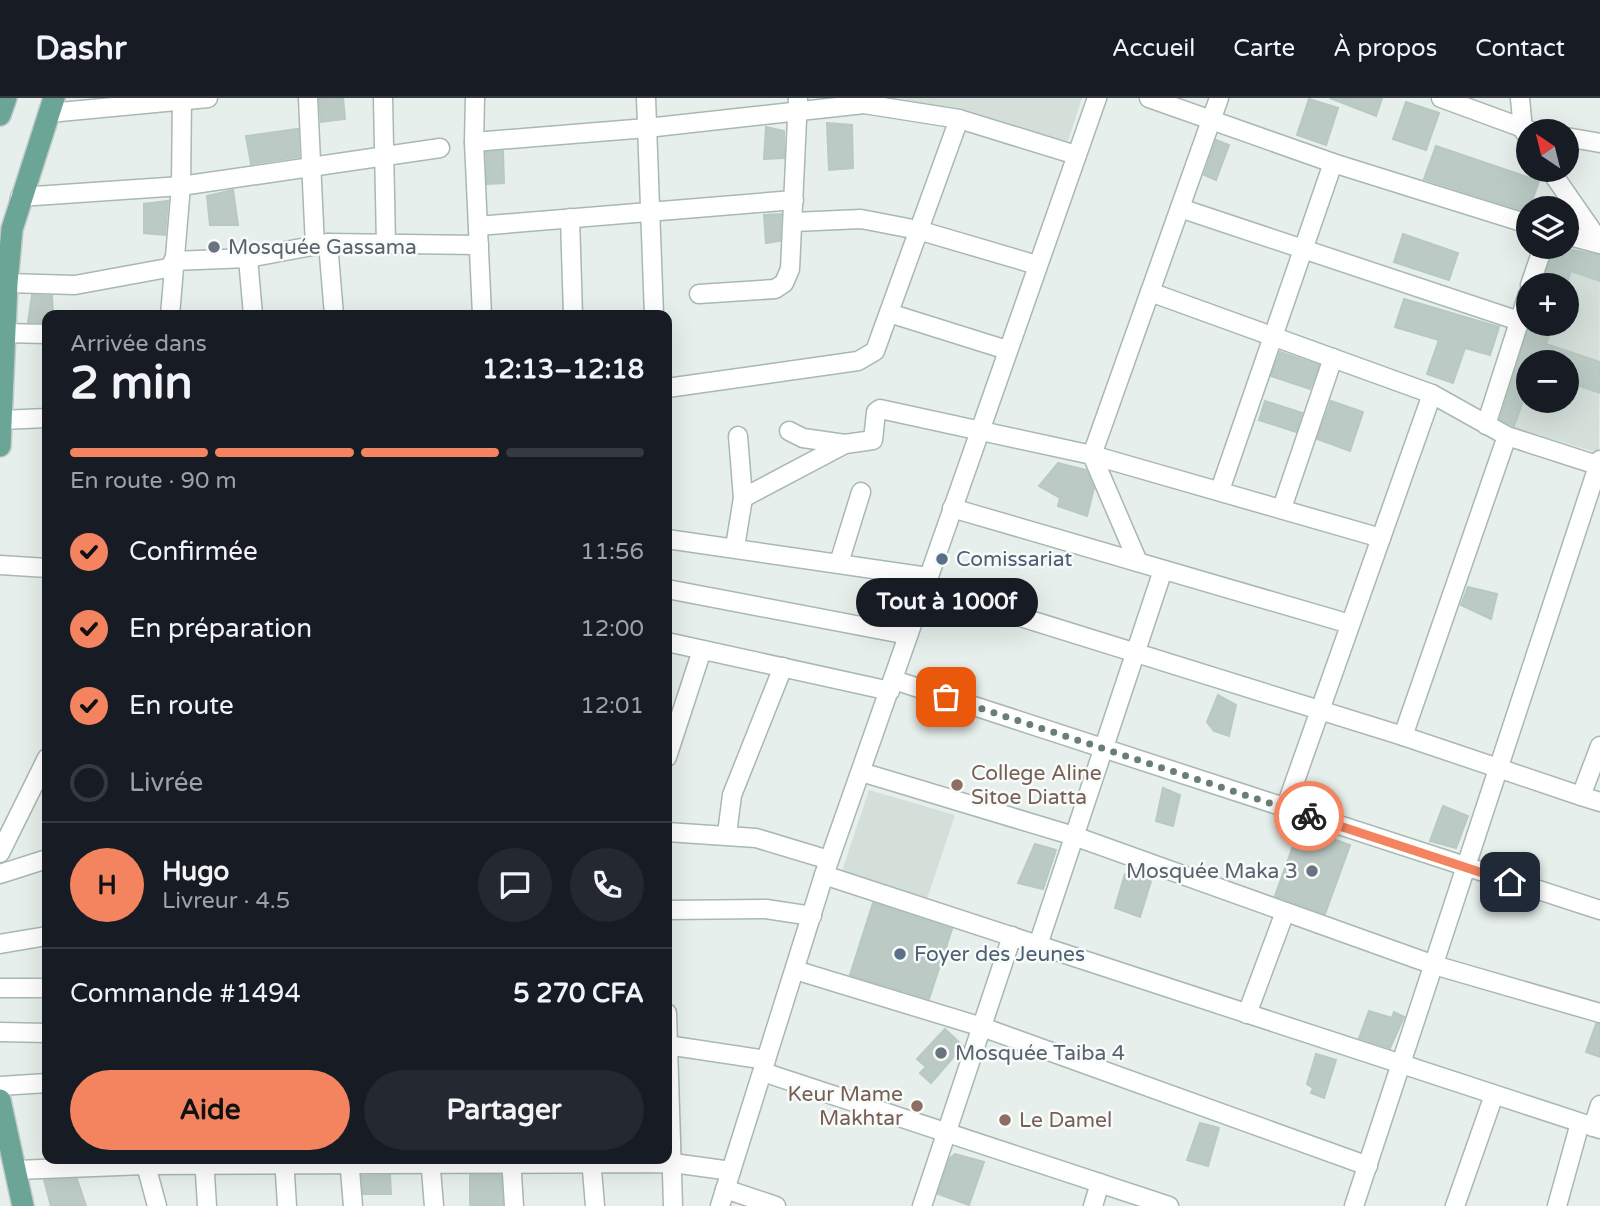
<!DOCTYPE html>
<html lang="fr">
<head>
<meta charset="utf-8">
<style>
	:root { --surface:#171b24; --page:#242831; --text:#f1f3f6; --muted:#9ea1a6; --line:#363941; --accent:#f4845f }
	body { margin:0; font-family:"Varela Round",sans-serif; background:var(--page); color:var(--text); height:100vh; display:flex; flex-direction:column; font-size:26px; white-space:nowrap }
	* { box-sizing:border-box; margin:0 }
	p { font-size:23px; color:var(--muted) }
	.icon { flex:none; width:38px; height:38px; fill:none; stroke:currentColor; stroke-width:2; stroke-linecap:round; stroke-linejoin:round }
	.map { position:relative; flex:1; overflow:hidden }
	.details { position:absolute; left:42px; top:212px; width:630px; height:854px; display:flex; flex-direction:column; background:var(--surface); border-radius:14px; box-shadow:0 7px 28px #0002 }
	.details>* { flex:none }
	.needle { width:46px; rotate:325deg }
	.buttons { position:absolute; left:1516px; top:21px; display:grid; gap:14px }
	.buttons a { display:grid; place-items:center; width:63px; height:63px; border-radius:50%; background:var(--surface); box-shadow:0 7px 28px #0002; font-size:35px }
	.pin { position:absolute; display:grid; place-items:center; width:60px; height:60px; color:#fff; margin:-30px; border-radius:14px; box-shadow:0 4px 10px #0006 }
	.courier { position:absolute; display:grid; place-items:center; width:70px; height:70px; margin:-35px; border:5px solid #f4845f; border-radius:50%; background:#fff; color:#222; box-shadow:0 2px 9px #0007 }
	.bubble { position:absolute; height:49px; border-radius:24px; background:var(--surface); box-shadow:0 7px 28px #0002; font-size:23px; font-weight:700; line-height:49px; text-align:center }
	.headline em { font-style:normal; font-weight:700 }
	.headline div { display:flex; flex-direction:column-reverse }
	.headline { display:flex; align-items:center; justify-content:space-between; height:119px; padding:0 28px }
	h1 { font-size:46px; font-weight:700; line-height:52px }
	.bar { display:grid; grid-template-columns:repeat(4,1fr); gap:10px 7px; align-content:center; height:84px; padding:0 28px }
	.bar i { height:9px; border-radius:5px; background:var(--line) }
	.bar .selected { background:var(--accent) }
	.bar p { grid-column:span 4 }
	.line { display:flex; align-items:center; gap:18px; padding:0 28px; border-top:2px solid var(--line) }
	.line div { flex:1 }
	.round { display:grid; place-items:center; flex:none; width:74px; height:74px; border-radius:37px; background:var(--page) }
	ol { padding:0 28px; list-style:none }
	li { display:flex; align-items:center; gap:21px; height:77px }
	li p { margin-inline-start:auto }
	li .icon { padding:7px; border-radius:50%; background:var(--accent); color:#111; stroke-width:4 }
	li:last-child { color:var(--muted) }
	li i { width:38px; height:38px; border:4px solid var(--line); border-radius:50% }
	.primary-button { display:flex; gap:14px; margin-top:auto; padding:14px 28px }
	.primary-button a { flex:1; height:80px; border-radius:42px; background:var(--accent); color:#111; font-size:28px; font-weight:700; line-height:80px; text-align:center }
	.primary-button a+a { background:var(--page); color:var(--text) }
	header { display:flex; align-items:center; gap:42px; box-sizing:border-box; height:98px; padding:0 35px; background:var(--surface); border-bottom:2px solid var(--line) }
	header strong { font-size:33px }
	nav { display:flex; gap:38px; margin-inline-start:auto; font-size:24px }
	.map>svg:first-child { display:block }
	.built { fill:#d4dfda; fill-rule:evenodd }
	.building { fill:#bbcac4; stroke:#b8c9c2; stroke-width:2 }
	.lines { fill:none; stroke-linecap:round; stroke-linejoin:round }
	.minor-casing { stroke:#a8b8b2; stroke-width:21 }
	.major-casing { stroke:#c2cac8; stroke-width:24 }
	.minor { stroke:#fff; stroke-width:18 }
	.major { stroke:#6aa596; stroke-width:21 }
	.done { stroke:#687f78; stroke-width:7; stroke-dasharray:0 12.6 }
	.route { stroke:#f4845f; stroke-width:9 }
	.worship-dot { fill:#6b7280; stroke:#f7fbf9; stroke-width:2.5 }
	.service-dot { fill:#5c6f8a; stroke:#f7fbf9; stroke-width:2.5 }
	.education-dot { fill:#8d6e63; stroke:#f7fbf9; stroke-width:2.5 }
	.labels { text-anchor:middle; dominant-baseline:central; stroke-width:5; stroke-linejoin:round; paint-order:stroke }
	.worship-label { font-size:21px; fill:#5b616d; stroke:#f7fbf9; text-anchor:start }
	.service-label { font-size:21px; fill:#4e5e75; stroke:#f7fbf9; text-anchor:start }
	.education-label { font-size:21px; fill:#785e54; stroke:#f7fbf9; text-anchor:start }
</style>
</head>
<body>
<header>
<strong>Dashr</strong>
<nav><a>Accueil</a><a>Carte</a><a>À propos</a><a>Contact</a></nav>
</header>
<div class="map">
<svg width="1600" height="1108" viewBox="0 0 1600 1108">
	<rect width="100%" height="100%" fill="#e6efeb"/>
	<g class="built">
		<path d="M 900,0 L 1082,0 L 1068,43 Z"/>
		<path d="M 1566,148 L 1600,158 L 1599,355 L 1500,326 L 1529,226 L 1566,226 L 1566,187 L 1541,187 L 1552,149 ZM 1528,264 L 1566,264 L 1566,303 L 1528,303 Z"/>
		<path d="M 869,692 L 955,717 L 926,804 L 841,776 Z"/>
	</g>
	<g class="building">
		<path d="M 319,0 L 343,0 L 345,21 L 321,24 Z"/>
		<path d="M 1330,0 L 1382,0 L 1376,18 Z"/>
		<path d="M 1309,1 L 1338,10 L 1326,47 L 1297,37 Z"/>
		<path d="M 1406,4 L 1439,15 L 1426,52 L 1393,41 Z"/>
		<path d="M 827,25 L 852,27 L 853,70 L 829,72 Z"/>
		<path d="M 766,29 L 784,33 L 784,60 L 764,61 Z"/>
		<path d="M 298,31 L 299,59 L 251,66 L 246,38 Z"/>
		<path d="M 1216,42 L 1229,47 L 1216,82 L 1204,77 Z"/>
		<path d="M 1436,48 L 1539,83 L 1528,114 L 1424,81 Z"/>
		<path d="M 503,53 L 504,85 L 487,86 L 486,54 Z"/>
		<path d="M 233,92 L 238,127 L 210,127 L 207,98 Z"/>
		<path d="M 168,103 L 165,137 L 144,135 L 144,106 Z"/>
		<path d="M 781,116 L 780,143 L 766,145 L 764,117 Z"/>
		<path d="M 1403,136 L 1458,155 L 1449,182 L 1394,164 Z"/>
		<path d="M 1554,149 L 1600,157 L 1600,183 L 1571,173 L 1566,187 L 1542,187 Z"/>
		<path d="M 32,197 L 52,198 L 53,217 L 47,217 L 47,225 L 28,224 Z"/>
		<path d="M 1404,201 L 1499,229 L 1490,257 L 1465,250 L 1453,285 L 1427,276 L 1439,242 L 1395,229 Z"/>
		<path d="M 1530,226 L 1553,226 L 1546,246 L 1600,264 L 1600,295 L 1566,283 L 1566,264 L 1528,264 L 1528,290 L 1514,328 L 1500,321 Z"/>
		<path d="M 1280,254 L 1319,267 L 1310,291 L 1271,278 Z"/>
		<path d="M 1265,303 L 1302,315 L 1296,334 L 1259,322 Z"/>
		<path d="M 1331,303 L 1363,314 L 1350,353 L 1317,341 Z"/>
		<path d="M 1058,365 L 1086,372 L 1094,390 L 1087,418 L 1058,408 L 1060,400 L 1039,388 Z"/>
		<path d="M 1468,489 L 1497,496 L 1491,521 L 1461,507 Z"/>
		<path d="M 1218,597 L 1236,607 L 1229,638 L 1214,633 L 1207,624 Z"/>
		<path d="M 1163,690 L 1180,697 L 1173,728 L 1156,723 Z"/>
		<path d="M 1443,708 L 1468,718 L 1456,750 L 1430,743 Z"/>
		<path d="M 1300,729 L 1350,747 L 1325,816 L 1275,798 Z"/>
		<path d="M 1035,746 L 1056,752 L 1043,791 L 1018,785 Z"/>
		<path d="M 1125,776 L 1151,783 L 1140,819 L 1115,810 Z"/>
		<path d="M 873,805 L 952,831 L 929,901 L 850,877 Z"/>
		<path d="M 1369,913 L 1392,920 L 1394,914 L 1404,919 L 1390,950 L 1359,940 Z"/>
		<path d="M 1596,926 L 1600,926 L 1600,959 L 1586,954 Z"/>
		<path d="M 945,931 L 963,948 L 931,985 L 920,975 L 926,969 L 917,961 Z"/>
		<path d="M 1316,956 L 1336,962 L 1324,1000 L 1311,995 L 1313,990 L 1307,986 Z"/>
		<path d="M 1200,1025 L 1219,1030 L 1208,1068 L 1187,1062 Z"/>
		<path d="M 955,1056 L 984,1064 L 969,1107 L 938,1096 L 950,1060 Z"/>
		<path d="M 390,1077 L 391,1096 L 363,1096 L 362,1078 Z"/>
		<path d="M 470,1077 L 501,1077 L 503,1108 L 470,1108 Z"/>
		<path d="M 77,1081 L 86,1108 L 51,1108 L 44,1082 Z"/>
	</g>
	<g class="lines">
		<defs>
			<g id="minor">
				<path d="M 308,0 L 315,148"/>
				<path d="M 383,0 L 386,146"/>
				<path d="M 475,0 L 474,44 L 482,217"/>
				<path d="M 646,0 L 654,217"/>
				<path d="M 1149,0 L 1333,65 L 1528,126"/>
				<path d="M 1441,0 L 1531,33"/>
				<path d="M 1520,0 L 1523,32 L 1528,39"/>
				<path d="M 49,15 L 208,0"/>
				<path d="M 1566,39 L 1600,45"/>
				<path d="M 474,44 L 647,30 L 864,6 L 959,21 L 1076,57"/>
				<path d="M 1550,72 L 1600,144"/>
				<path d="M 20,99 L 181,88 L 440,50"/>
				<path d="M 1180,110 L 1519,223"/>
				<path d="M 570,120 L 573,217"/>
				<path d="M 794,124 L 861,121 L 918,132 L 1037,167"/>
				<path d="M 478,128 L 794,102"/>
				<path d="M 1566,137 L 1600,146"/>
				<path d="M 328,145 L 334,217"/>
				<path d="M 248,160 L 253,217"/>
				<path d="M 173,163 L 248,160 L 328,145 L 479,147"/>
				<path d="M 7,185 L 75,187 L 173,169"/>
				<path d="M 1530,187 L 1543,149"/>
				<path d="M 1150,194 L 1432,296 L 1507,338 L 1600,368"/>
				<path d="M 699,196 L 775,191 L 784,185 L 790,171 L 798,0"/>
				<path d="M 889,215 L 1007,252"/>
				<path d="M 170,217 L 181,88 L 182,0"/>
				<path d="M 4,235 L 47,236"/>
				<path d="M 667,290 L 858,263 L 875,253 L 959,21"/>
				<path d="M 1,322 L 47,320"/>
				<path d="M 1486,327 L 1528,196"/>
				<path d="M 789,333 L 803,340 L 845,346"/>
				<path d="M 738,338 L 743,400"/>
				<path d="M 1220,392 L 1333,65"/>
				<path d="M 952,410 L 1350,526"/>
				<path d="M 1282,410 L 1333,260"/>
				<path d="M 667,441 L 928,479"/>
				<path d="M 735,449 L 743,400 L 845,346 L 873,342 L 876,314 L 880,311 L 1092,357 L 1381,440"/>
				<path d="M 1138,464 L 1092,357 L 1219,0"/>
				<path d="M 839,465 L 861,394"/>
				<path d="M 0,467 L 47,470"/>
				<path d="M 924,489 L 1403,638 L 1581,698 L 1600,648"/>
				<path d="M 667,491 L 908,537"/>
				<path d="M 667,544 L 890,593"/>
				<path d="M 894,582 L 1600,812"/>
				<path d="M 1403,638 L 1507,338"/>
				<path d="M 667,659 L 702,552"/>
				<path d="M 861,674 L 1074,738 L 1434,867 L 1600,915"/>
				<path d="M 1581,698 L 1600,704"/>
				<path d="M 1285,711 L 1432,296"/>
				<path d="M 667,734 L 756,740 L 829,762"/>
				<path d="M 727,736 L 732,697 L 783,569"/>
				<path d="M 0,755 L 47,660"/>
				<path d="M 0,776 L 47,761"/>
				<path d="M 824,777 L 1600,1031"/>
				<path d="M 667,812 L 766,811 L 812,818"/>
				<path d="M 0,846 L 47,838"/>
				<path d="M 1038,847 L 1163,472"/>
				<path d="M 795,872 L 982,929 L 1368,1068"/>
				<path d="M 0,890 L 47,890"/>
				<path d="M 667,915 L 673,1108"/>
				<path d="M 1247,916 L 1285,814"/>
				<path d="M 0,934 L 47,935"/>
				<path d="M 667,947 L 766,962"/>
				<path d="M 763,974 L 1169,1108"/>
				<path d="M 0,988 L 47,985"/>
				<path d="M 1593,1029 L 1600,1007"/>
				<path d="M 144,1060 L 157,1108"/>
				<path d="M 204,1060 L 207,1108"/>
				<path d="M 284,1060 L 287,1108"/>
				<path d="M 349,1060 L 353,1108"/>
				<path d="M 430,1060 L 434,1108"/>
				<path d="M 511,1060 L 514,1108"/>
				<path d="M 591,1060 L 595,1108"/>
				<path d="M 16,1072 L 145,1067 L 673,1065 L 731,1073"/>
				<path d="M 725,1091 L 776,1108"/>
				<path d="M 720,1108 L 824,777 L 1097,0"/>
				<path d="M 922,1108 L 1012,838"/>
				<path d="M 1093,1108 L 1100,1085"/>
				<path d="M 1354,1108 L 1600,362"/>
				<path d="M 1455,1108 L 1494,997"/>
				<path d="M 1557,1108 L 1580,1025"/>
			</g>
			<g id="major">
				<path d="M 0,17 L 6,0"/>
				<path d="M 0,348 L 7,185 L 12,131 L 54,0"/>
				<path d="M 0,1002 L 23,1108"/>
			</g>
		</defs>
		<use href="#minor" class="minor-casing"/>
		<use href="#major" class="major-casing"/>
		<use href="#minor" class="minor"/>
		<use href="#major" class="major"/>
	</g>
	<g class="lines">
		<path class="done" d="M 946,599 L 1309,718"/>
		<path class="route" d="M 1309,718 L 1510,784"/>
	</g>
	<g class="worship-dot">
		<circle cx="214" cy="149" r="7"/>
		<circle cx="1312" cy="773" r="7"/>
		<circle cx="941" cy="955" r="7"/>
	</g>
	<g class="service-dot">
		<circle cx="942" cy="461" r="7"/>
		<circle cx="900" cy="856" r="7"/>
	</g>
	<g class="education-dot">
		<circle cx="957" cy="687" r="7"/>
		<circle cx="917" cy="1008" r="7"/>
		<circle cx="1005" cy="1022" r="7"/>
	</g>
	<g class="labels">
		<g class="worship-label">
			<text x="228" y="149">Mosquée Gassama</text>
			<text x="1298" y="773" text-anchor="end">Mosquée Maka 3</text>
			<text x="955" y="955">Mosquée Taiba 4</text>
		</g>
		<g class="service-label">
			<text x="956" y="461">Comissariat</text>
			<text x="914" y="856">Foyer des Jeunes</text>
		</g>
		<g class="education-label">
			<text x="971" y="675">College Aline<tspan x="971" dy="24">Sitoe Diatta</tspan></text>
			<text x="903" y="996" text-anchor="end">Keur Mame<tspan x="903" dy="24">Makhtar</tspan></text>
			<text x="1019" y="1022">Le Damel</text>
		</g>
	</g>
</svg>
<div class="buttons">
<a><svg class="needle" viewBox="-14 -14 28 28"><path d="M0-13l5 13h-10z" fill="#e53935"/><path d="M0 13l5-13h-10z" fill="#9ea1a6"/></svg></a>
<a><svg class="icon" aria-label="layers" viewBox="0 0 24 24"><path d="M12 4l9 5-9 5-9-5zM3 14l9 5 9-5"/></svg></a>
<a>+</a>
<a>−</a>
</div>
<div class="pin" style="left:946px;top:599px;background:#ea580c"><svg class="icon" aria-label="bag" viewBox="0 0 24 24"><path d="M5 8h14l-1 12H6zM9 8a3 3 0 0 1 6 0"/></svg></div>
<div class="pin" style="left:1510px;top:784px;background:#1f2937"><svg class="icon" aria-label="home" viewBox="0 0 24 24"><path d="M3 11l9-7 9 7M6 9v11h12V9"/></svg></div>
<div class="courier" style="left:1309px;top:718px"><svg class="icon" aria-label="bike" viewBox="0 0 24 24"><circle cx="6" cy="16" r="4"/><circle cx="18" cy="16" r="4"/><path d="M6 16l4-8h5l3 8M10 8l3 8H6M13 5h3"/></svg></div>
<div class="bubble" style="left:856px;top:480px;width:182px">Tout à 1000f</div>
<section class="details">
<div class="headline"><div><h1>2 min</h1><p>Arrivée dans</p></div><em>12:13–12:18</em></div>
<div class="bar"><i class="selected"></i><i class="selected"></i><i class="selected"></i><i></i><p>En route · 90 m</p></div>
<ol>
<li><svg class="icon" aria-label="check" viewBox="0 0 24 24"><path d="M5 12l5 5 9-10"/></svg>Confirmée<p>11:56</p></li>
<li><svg class="icon" aria-label="check" viewBox="0 0 24 24"><path d="M5 12l5 5 9-10"/></svg>En préparation<p>12:00</p></li>
<li><svg class="icon" aria-label="check" viewBox="0 0 24 24"><path d="M5 12l5 5 9-10"/></svg>En route<p>12:01</p></li>
<li><i></i>Livrée</li>
</ol>
<div class="line" style="height:126px"><b class="round" style="background:var(--accent);color:#111">H</b><div><b>Hugo</b><p>Livreur · 4.5</p></div><a class="round"><svg class="icon" aria-label="chat" viewBox="0 0 24 24"><path d="M4 5h16v11H9l-5 4z"/></svg></a><a class="round"><svg class="icon" aria-label="phone" viewBox="0 0 24 24"><path d="M5 4h4l2 5-3 2q2 4 5 5l2-3 5 2v4C11 20 4 13 5 4z"/></svg></a></div>
<div class="line" style="height:91px"><div>Commande #1494</div><b>5 270 CFA</b></div>
<div class="primary-button"><a>Aide</a><a>Partager</a></div>
</section>
</div>
</body>
</html>
